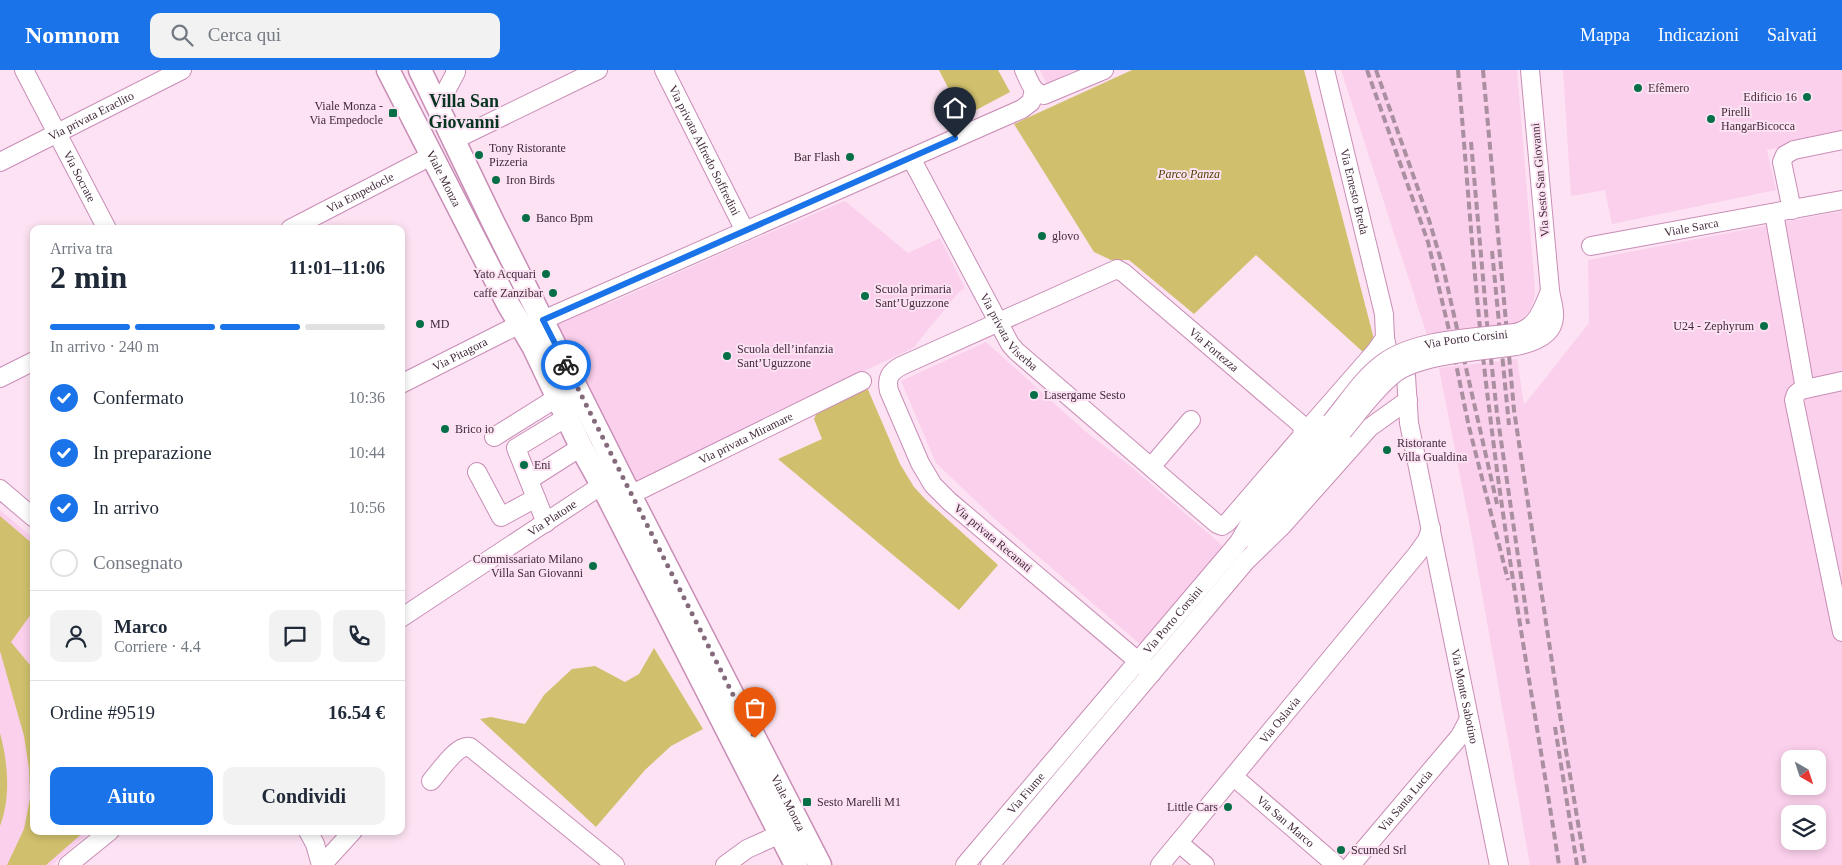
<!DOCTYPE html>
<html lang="it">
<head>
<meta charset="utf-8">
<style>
	:root { --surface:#fff; --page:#f2f2f3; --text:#1f2937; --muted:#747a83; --line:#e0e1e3; --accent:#1a73e8 }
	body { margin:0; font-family:Georgia,serif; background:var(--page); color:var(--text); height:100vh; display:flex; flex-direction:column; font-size:19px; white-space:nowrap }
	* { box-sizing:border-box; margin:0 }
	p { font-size:16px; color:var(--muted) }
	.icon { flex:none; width:28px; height:28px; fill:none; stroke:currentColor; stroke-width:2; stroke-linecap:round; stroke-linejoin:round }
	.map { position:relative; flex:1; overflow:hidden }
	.details { position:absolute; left:30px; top:155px; width:375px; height:610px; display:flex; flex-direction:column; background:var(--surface); border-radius:10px; box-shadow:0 2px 8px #0003 }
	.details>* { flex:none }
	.needle { width:32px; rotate:141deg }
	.buttons { position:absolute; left:1781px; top:680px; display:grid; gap:10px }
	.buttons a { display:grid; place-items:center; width:45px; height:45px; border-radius:10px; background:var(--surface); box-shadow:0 2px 8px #0003; font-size:25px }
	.pin { position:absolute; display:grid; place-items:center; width:42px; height:42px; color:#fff; margin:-51px -21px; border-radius:50% 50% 50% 0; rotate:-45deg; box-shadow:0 0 5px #0007 }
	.pin .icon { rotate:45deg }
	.courier { position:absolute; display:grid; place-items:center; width:50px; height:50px; margin:-25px; border:4px solid #1a73e8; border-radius:50%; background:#fff; color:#222; box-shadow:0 1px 6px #0007 }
	.overview em { font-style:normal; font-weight:700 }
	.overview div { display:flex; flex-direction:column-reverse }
	.overview { display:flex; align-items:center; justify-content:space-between; height:85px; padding:0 20px }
	h1 { font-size:32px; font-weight:700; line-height:38px }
	.bar { display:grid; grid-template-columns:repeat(4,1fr); gap:8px 5px; align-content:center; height:60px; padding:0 20px }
	.bar i { height:6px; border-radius:4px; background:var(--line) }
	.bar .current { background:var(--accent) }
	.bar p { grid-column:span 4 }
	.line { display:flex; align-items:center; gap:12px; padding:0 20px; border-top:1px solid var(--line) }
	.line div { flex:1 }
	.round { display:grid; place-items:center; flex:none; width:52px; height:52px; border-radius:10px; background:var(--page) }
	ol { padding:0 20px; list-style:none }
	li { display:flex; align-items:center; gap:15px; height:55px }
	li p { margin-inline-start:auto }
	li .icon { padding:5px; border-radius:50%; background:var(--accent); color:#fff; stroke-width:4 }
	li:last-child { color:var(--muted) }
	li i { width:28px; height:28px; border:2px solid var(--line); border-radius:50% }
	.button { display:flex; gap:10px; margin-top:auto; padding:10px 20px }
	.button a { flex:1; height:58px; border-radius:10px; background:var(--accent); color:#fff; font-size:20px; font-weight:700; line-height:58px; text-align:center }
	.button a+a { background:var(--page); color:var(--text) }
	header { display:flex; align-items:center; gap:30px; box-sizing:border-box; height:70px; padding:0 25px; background:var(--accent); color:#fff }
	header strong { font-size:24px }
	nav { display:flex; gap:28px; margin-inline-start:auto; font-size:18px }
	.search { width:350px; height:45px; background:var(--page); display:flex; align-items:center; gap:12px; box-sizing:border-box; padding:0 18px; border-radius:10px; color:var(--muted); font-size:19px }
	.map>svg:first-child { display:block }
	.built { fill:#fbd0ec; fill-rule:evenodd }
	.green { fill:#d0c06d }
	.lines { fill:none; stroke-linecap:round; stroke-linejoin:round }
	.minor-casing { stroke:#c98db6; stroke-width:20 }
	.major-casing { stroke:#c98db6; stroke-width:25 }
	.minor { stroke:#fff; stroke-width:18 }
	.major { stroke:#fff; stroke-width:22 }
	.rail { stroke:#a98fa0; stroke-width:4; stroke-dasharray:8 4; stroke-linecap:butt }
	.minor-bridge-casing { stroke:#c98db6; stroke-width:20; stroke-linecap:butt }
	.minor-bridge { stroke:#fff; stroke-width:18 }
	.done { stroke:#846a7b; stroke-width:5; stroke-dasharray:0 9 }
	.route { stroke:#1a73e8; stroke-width:6 }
	.poi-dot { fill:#066f47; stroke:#fce2f2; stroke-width:2 }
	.labels { text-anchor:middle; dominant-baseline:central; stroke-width:4; stroke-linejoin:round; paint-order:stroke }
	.poi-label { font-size:12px; fill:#432a3b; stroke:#fce2f2; text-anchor:start }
	.street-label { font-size:12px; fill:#432a3b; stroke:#fce2f2 }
	.park-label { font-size:12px; font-style:italic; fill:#4e4301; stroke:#fce2f2 }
	.district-label { font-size:18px; font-weight:bold; fill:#083521; stroke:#fce2f2 }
</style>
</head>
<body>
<header>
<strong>Nomnom</strong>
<div class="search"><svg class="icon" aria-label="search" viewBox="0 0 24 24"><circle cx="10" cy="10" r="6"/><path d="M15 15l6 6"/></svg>Cerca qui</div>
<nav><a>Mappa</a><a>Indicazioni</a><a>Salvati</a></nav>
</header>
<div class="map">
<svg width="1842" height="795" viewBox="0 0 1842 795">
	<rect width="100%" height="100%" fill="#fce2f2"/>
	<g class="built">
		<path d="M 1040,0 L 1075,0 L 1047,14 Z"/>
		<path d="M 1341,0 L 1517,0 L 1535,219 L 1534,230 L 1530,240 L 1523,248 L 1514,255 L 1427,265 Z"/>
		<path d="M 1563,0 L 1842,0 L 1842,65 L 1767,80 L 1776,120 L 1612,154 L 1605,120 L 1571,126 Z"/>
		<path d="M 845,131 L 908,183 L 940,168 L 965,218 L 959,222 L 913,278 L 743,358 L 747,367 L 630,425 L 543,250 L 603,223 L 608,234 L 750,171 Z"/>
		<path d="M 1842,141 L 1842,795 L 1530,795 L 1472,467 L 1439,298 L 1517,289 L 1524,335 L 1589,253 L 1588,190 ZM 1790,689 L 1818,689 L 1818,716 L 1790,716 ZM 1790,744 L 1818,744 L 1818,771 L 1790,771 Z"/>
		<path d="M 986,272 L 1086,362 L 1129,395 L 1224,477 L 1140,574 L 996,450 L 936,393 L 901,311 Z"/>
		<path d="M 0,440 L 34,469 L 34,761 L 91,761 L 52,795 L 0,795 Z"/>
	</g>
	<g class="green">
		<path d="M 939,0 L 998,0 L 1010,22 L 963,47 Z"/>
		<path d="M 1132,0 L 1304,0 L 1374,269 L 1363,282 L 1256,185 L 1194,244 L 1129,190 L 1111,190 L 1094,182 L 1014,54 Z"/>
		<path d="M 866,315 L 900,394 L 914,417 L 926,430 L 998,495 L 959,540 L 778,389 L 822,369 L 814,349 L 820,336 Z"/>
		<path d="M 0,446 L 34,475 L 34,540 L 11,572 L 34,600 L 34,761 L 85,761 L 46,795 L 7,795 L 24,759 L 30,728 L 29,699 L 24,666 L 0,581 Z"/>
		<path d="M 654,578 L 703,659 L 671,676 L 645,700 L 596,757 L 480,649 L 491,647 L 525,654 L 544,625 L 572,599 L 595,596 L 625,612 L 639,604 Z"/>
		<path d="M 0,663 C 8,693 11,727 0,756 Z"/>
	</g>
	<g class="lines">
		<defs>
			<g id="minor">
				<path id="s1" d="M 24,0 L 107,159"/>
				<path id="s2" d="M 664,0 L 745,161"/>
				<path d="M 1024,0 C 1029,10 1032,23 1044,25 L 1104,0"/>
				<path id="s3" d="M 1325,0 L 1384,244 L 1385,268 L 1388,282"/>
				<path d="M 438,36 L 456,2 L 455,0"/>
				<path d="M 454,70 L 598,0"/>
				<path id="s4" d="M 911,88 L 1010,274 L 1016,281 L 1217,454 L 1222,456 L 1228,452 L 1302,366 L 1303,356"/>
				<path id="s5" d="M 0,92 L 182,0"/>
				<path d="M 1792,140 L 1782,92 L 1785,85 L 1794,80 L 1842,70"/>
				<path d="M 1774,143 L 1805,319"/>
				<path id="s6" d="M 290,159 L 431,86"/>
				<path id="s7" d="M 1591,176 L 1842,130"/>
				<path d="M 543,250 L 1022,39 L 1031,32 L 1034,20"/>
				<path d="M 1515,263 C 1537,258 1542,240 1550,221"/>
				<path d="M 1516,276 C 1531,273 1553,266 1554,247 C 1555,239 1551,229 1550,220 L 1530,0"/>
				<path id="s8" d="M 1406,306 L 1409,353 L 1499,795"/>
				<path d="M 0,308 L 34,291"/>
				<path d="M 1842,311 L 1801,320 L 1796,324 L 1794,330 L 1842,562"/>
				<path id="s9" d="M 401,314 L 520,254"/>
				<path d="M 1303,356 L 1310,356 L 1313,353 L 1375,282 L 1385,268"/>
				<path d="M 494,367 L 558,327"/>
				<path d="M 1151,397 L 1191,350"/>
				<path d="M 477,402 L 501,447 L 536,428"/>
				<path d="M 529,410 L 581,377"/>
				<path d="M 0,419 L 34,448"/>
				<path id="s10" d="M 630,425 L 862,311"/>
				<path d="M 546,453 L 516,378 L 567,347"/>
				<path d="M 1256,474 L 1275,442 L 1343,361"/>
				<path id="s11" d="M 401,548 L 602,415"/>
				<path id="s12" d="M 1152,603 L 949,431 L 933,415 L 920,393 L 889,321 C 886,308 890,302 901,296 L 1117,199 L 1124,203 L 1303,356"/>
				<path id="s13" d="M 1234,707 L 1336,795"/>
				<path d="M 431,711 C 440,701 457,674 470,677 L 615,795"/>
				<path d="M 308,761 L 315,774 L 321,795"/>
				<path d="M 1179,773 L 1205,795"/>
				<path d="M 68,795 L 110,761"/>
				<path d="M 322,795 L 353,761"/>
				<path d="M 725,795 L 747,779 L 780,764"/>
				<path id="s14" d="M 965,795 L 1239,472 L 1259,437 L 1331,352"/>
				<path d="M 990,795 L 1246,491 L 1282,456 L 1369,358 L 1408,330"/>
				<path id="s15" d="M 1160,795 L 1417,484 L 1427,470 L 1431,458"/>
				<path id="s16" d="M 1351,795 L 1460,666 L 1469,649"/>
			</g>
			<g id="major">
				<path id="s17" d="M 388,0 L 508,234 L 533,276 L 581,377 L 602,415 L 796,795"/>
				<path id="s18" d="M 420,0 L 493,152 L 630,425 L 820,795"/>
			</g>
		</defs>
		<use href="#minor" class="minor-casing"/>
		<use href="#major" class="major-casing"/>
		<use href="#minor" class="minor"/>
		<use href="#major" class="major"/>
		<g class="rail">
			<path d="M 1367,0 L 1428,172 L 1449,260 L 1469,357 L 1508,510"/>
			<path d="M 1376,0 L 1429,150 L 1443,197 L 1497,434"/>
			<path d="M 1458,0 C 1468,115 1475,230 1490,345 C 1508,496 1536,645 1559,795"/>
			<path d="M 1483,0 L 1514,340 L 1560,645 L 1585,795"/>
			<path d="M 1471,72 L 1487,253 L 1497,343 L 1528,554"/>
			<path d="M 1492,181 L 1509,355"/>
			<path d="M 1555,657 L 1577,795"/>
		</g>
		<defs>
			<g id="minor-bridge">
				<path id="s19" d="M 1331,352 C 1347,333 1362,309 1382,294 C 1414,269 1474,268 1515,263"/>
				<path d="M 1343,361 C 1359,342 1374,320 1394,304 C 1420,284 1483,281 1516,276"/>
			</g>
		</defs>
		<use href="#minor-bridge" class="minor-bridge-casing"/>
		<use href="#minor-bridge" class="minor-bridge"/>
	</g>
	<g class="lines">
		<path class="done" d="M 566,295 L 755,668"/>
		<path class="route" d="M 566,295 L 543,250 L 955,68"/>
	</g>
	<g class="poi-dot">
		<circle cx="1638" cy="18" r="5"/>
		<circle cx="1807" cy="27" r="5"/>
		<rect x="388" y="38" width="10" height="10" rx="2.5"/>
		<circle cx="1711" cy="49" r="5"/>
		<circle cx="479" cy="85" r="5"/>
		<circle cx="850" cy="87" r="5"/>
		<circle cx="496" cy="110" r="5"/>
		<circle cx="526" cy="148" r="5"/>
		<circle cx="1042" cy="166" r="5"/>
		<circle cx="546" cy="204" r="5"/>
		<circle cx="553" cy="223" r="5"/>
		<circle cx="865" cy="226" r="5"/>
		<circle cx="420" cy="254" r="5"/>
		<circle cx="1764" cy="256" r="5"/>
		<circle cx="727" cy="286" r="5"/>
		<circle cx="1034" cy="325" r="5"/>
		<circle cx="445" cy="359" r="5"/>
		<circle cx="1387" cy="380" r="5"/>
		<circle cx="524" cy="395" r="5"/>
		<circle cx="593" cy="496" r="5"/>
		<rect x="802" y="727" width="10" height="10" rx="2.5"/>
		<circle cx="1228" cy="737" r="5"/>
		<circle cx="1341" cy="780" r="5"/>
	</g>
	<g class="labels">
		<g class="poi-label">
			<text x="1648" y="18">Efêmero</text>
			<text x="1797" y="27" text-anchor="end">Edificio 16</text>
			<text x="383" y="36" text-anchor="end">Viale Monza -<tspan x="383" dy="14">Via Empedocle</tspan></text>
			<text x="1721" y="42">Pirelli<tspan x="1721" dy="14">HangarBicocca</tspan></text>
			<text x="489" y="78">Tony Ristorante<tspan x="489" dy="14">Pizzeria</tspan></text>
			<text x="840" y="87" text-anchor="end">Bar Flash</text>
			<text x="506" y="110">Iron Birds</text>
			<text x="536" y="148">Banco Bpm</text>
			<text x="1052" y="166">glovo</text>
			<text x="536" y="204" text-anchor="end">Yato Acquari</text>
			<text x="875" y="219">Scuola primaria<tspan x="875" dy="14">Sant’Uguzzone</tspan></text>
			<text x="543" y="223" text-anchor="end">caffe Zanzibar</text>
			<text x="430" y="254">MD</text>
			<text x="1754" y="256" text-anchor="end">U24 - Zephyrum</text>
			<text x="737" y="279">Scuola dell’infanzia<tspan x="737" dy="14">Sant’Uguzzone</tspan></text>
			<text x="1044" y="325">Lasergame Sesto</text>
			<text x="455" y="359">Brico io</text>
			<text x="1397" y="373">Ristorante<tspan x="1397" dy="14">Villa Gualdina</tspan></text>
			<text x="534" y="395">Eni</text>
			<text x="583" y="489" text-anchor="end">Commissariato Milano<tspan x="583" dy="14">Villa San Giovanni</tspan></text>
			<text x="817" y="732">Sesto Marelli M1</text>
			<text x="1218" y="737" text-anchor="end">Little Cars</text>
			<text x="1351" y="780">Scumed Srl</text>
		</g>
		<g class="street-label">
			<text stroke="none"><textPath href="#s5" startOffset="102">Via privata Eraclito</textPath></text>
			<text stroke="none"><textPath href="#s2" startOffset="90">Via privata Alfredo Soffredini</textPath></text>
			<text stroke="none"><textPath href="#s1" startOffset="120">Via Socrate</textPath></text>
			<text stroke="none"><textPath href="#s17" startOffset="122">Viale Monza</textPath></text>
			<text transform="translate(1540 110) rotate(-95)">Via Sesto San Giovanni</text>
			<text stroke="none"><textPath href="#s6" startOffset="79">Via Empedocle</textPath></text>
			<text stroke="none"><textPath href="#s3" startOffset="125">Via Ernesto Breda</textPath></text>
			<text stroke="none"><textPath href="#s7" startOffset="102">Viale Sarca</textPath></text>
			<text stroke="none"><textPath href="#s4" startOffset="200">Via privata Viserba</textPath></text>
			<text stroke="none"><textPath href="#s19" startOffset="166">Via Porto Corsini</textPath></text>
			<text stroke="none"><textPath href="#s12" startOffset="786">Via Fortezza</textPath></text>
			<text stroke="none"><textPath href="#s9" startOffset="66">Via Pitagora</textPath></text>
			<text stroke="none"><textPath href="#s10" startOffset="129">Via privata Miramare</textPath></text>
			<text stroke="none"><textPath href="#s11" startOffset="181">Via Platone</textPath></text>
			<text transform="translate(993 468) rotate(40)">Via privata Recanati</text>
			<text stroke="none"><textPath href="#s14" startOffset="321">Via Porto Corsini</textPath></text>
			<text stroke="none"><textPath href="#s8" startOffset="326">Via Monte Sabotino</textPath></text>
			<text stroke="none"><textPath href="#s15" startOffset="188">Via Oslavia</textPath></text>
			<text stroke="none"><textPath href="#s14" startOffset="94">Via Fiume</textPath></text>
			<text stroke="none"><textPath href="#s16" startOffset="84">Via Santa Lucia</textPath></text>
			<text stroke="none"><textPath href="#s18" startOffset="820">Viale Monza</textPath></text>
			<text stroke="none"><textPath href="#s13" startOffset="68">Via San Marco</textPath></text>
		</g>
		<g class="park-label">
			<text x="1189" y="104">Parco Panza</text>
		</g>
		<g class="district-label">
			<text x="464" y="31">Villa San<tspan x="464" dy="21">Giovanni</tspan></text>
		</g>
	</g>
</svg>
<div class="buttons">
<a><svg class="needle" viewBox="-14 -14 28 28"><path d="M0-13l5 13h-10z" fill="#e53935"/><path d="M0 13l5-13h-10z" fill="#747a83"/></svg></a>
<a><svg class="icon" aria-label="layers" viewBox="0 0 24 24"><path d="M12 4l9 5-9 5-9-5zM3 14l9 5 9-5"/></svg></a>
</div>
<div class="pin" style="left:755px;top:668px;background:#ea580c"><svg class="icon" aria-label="bag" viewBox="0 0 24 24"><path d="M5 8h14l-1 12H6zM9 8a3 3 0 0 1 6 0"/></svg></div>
<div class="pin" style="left:955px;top:68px;background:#1f2937"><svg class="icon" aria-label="home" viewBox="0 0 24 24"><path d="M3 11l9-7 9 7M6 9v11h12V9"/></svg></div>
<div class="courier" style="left:566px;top:295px"><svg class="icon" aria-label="bike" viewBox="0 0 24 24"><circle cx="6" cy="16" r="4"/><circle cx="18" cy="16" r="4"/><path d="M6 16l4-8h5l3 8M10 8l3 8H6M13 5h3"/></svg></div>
<section class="details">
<div class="overview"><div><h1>2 min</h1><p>Arriva tra</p></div><em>11:01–11:06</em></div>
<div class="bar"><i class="current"></i><i class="current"></i><i class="current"></i><i></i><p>In arrivo · 240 m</p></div>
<ol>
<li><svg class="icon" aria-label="check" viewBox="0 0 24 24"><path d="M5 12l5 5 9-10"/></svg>Confermato<p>10:36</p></li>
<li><svg class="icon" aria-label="check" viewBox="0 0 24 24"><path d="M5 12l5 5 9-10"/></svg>In preparazione<p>10:44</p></li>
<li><svg class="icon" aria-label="check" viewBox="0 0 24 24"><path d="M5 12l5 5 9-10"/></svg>In arrivo<p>10:56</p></li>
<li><i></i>Consegnato</li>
</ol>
<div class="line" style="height:90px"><a class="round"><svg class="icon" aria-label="person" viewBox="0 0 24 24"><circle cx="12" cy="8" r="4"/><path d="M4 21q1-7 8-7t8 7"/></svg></a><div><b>Marco</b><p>Corriere · 4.4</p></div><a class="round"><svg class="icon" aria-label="chat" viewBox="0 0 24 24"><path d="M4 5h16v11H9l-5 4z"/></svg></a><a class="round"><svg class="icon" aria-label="phone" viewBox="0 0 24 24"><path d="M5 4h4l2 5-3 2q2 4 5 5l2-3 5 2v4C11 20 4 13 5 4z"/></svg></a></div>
<div class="line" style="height:65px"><div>Ordine #9519</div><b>16.54 €</b></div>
<div class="button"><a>Aiuto</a><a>Condividi</a></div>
</section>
</div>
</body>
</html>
